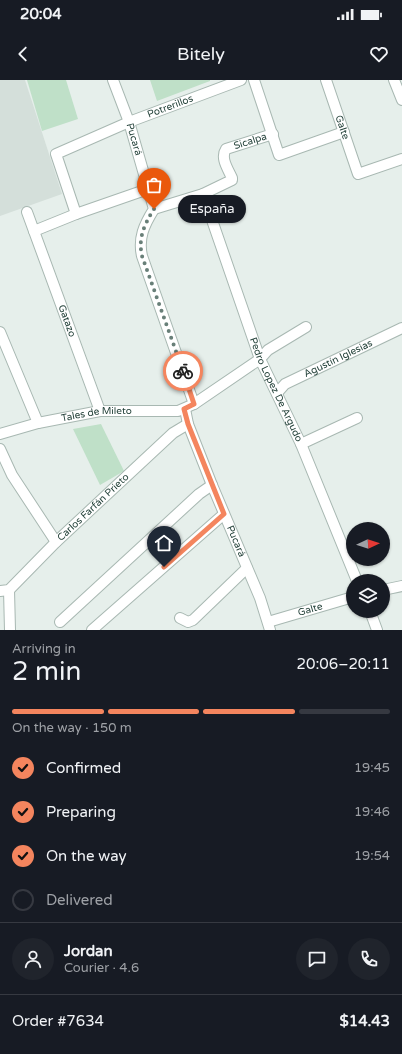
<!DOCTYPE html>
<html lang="en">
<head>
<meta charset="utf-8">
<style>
	:root { --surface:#171b24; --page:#20242c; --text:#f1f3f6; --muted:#9ea1a6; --line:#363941; --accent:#f4855e }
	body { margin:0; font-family:"Varela Round",sans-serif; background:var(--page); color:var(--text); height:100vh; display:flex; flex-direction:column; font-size:15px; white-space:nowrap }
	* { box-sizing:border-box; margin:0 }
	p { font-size:13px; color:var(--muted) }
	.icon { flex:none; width:22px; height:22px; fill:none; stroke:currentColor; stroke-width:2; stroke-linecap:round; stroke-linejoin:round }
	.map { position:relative; height:550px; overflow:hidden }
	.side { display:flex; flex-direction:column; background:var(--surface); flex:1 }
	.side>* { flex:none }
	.needle { width:26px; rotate:86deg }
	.tools { position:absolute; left:346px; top:442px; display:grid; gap:8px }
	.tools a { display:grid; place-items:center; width:44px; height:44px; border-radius:50%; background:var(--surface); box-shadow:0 1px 3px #0004; font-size:20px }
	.pin { position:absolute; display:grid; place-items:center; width:34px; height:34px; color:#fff; margin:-41px -17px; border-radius:50% 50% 50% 0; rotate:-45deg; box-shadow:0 0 4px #0007 }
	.pin .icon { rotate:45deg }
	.courier { position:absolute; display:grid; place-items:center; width:40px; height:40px; margin:-20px; border:3px solid #f4855e; border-radius:50%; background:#fff; color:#222; box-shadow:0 1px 5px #0007 }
	.bubble { position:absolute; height:28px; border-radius:14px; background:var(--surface); box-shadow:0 1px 3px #0004; font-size:13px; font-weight:600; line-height:28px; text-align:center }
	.summary em { font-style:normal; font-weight:600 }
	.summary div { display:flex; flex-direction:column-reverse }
	.summary { display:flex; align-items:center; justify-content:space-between; height:68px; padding:0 12px }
	h1 { font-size:26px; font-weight:600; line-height:30px }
	.bar { display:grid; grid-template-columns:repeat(4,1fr); gap:6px 4px; align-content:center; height:48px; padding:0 12px }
	.bar i { height:5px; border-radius:3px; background:var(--line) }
	.bar .selected { background:var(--accent) }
	.bar p { grid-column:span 4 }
	.line { display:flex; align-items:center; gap:10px; padding:0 12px; border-top:1px solid var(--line) }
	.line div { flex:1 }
	.round { display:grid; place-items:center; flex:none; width:42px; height:42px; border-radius:21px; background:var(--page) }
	ol { padding:0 12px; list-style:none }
	li { display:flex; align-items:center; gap:12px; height:44px }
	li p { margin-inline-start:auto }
	li .icon { padding:4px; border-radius:50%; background:var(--accent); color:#111; stroke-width:4 }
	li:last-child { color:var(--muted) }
	li i { width:22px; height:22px; border:2px solid var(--line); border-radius:50% }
	.status { display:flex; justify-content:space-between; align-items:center; height:28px; padding:0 20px; background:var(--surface); direction:ltr }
	.status svg { height:11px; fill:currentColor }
	header { display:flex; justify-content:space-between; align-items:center; height:52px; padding:0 12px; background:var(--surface); font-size:18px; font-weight:600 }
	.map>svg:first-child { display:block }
	.built { fill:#d4dfda }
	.green { fill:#bfe0c8 }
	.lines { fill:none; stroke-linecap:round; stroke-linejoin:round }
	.street-casing { stroke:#a8b8b2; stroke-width:12 }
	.street { stroke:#fff; stroke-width:10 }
	.done { stroke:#687f78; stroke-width:4; stroke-dasharray:0 7.2 }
	.route { stroke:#f4855e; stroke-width:5 }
	.labels { text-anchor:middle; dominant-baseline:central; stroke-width:3.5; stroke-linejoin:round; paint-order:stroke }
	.street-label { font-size:10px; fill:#24423a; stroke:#f7fbf9 }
</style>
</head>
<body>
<div class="status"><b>20:04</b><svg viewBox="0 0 49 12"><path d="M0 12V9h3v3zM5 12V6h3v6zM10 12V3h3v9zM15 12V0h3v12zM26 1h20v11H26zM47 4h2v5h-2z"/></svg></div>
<header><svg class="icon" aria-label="back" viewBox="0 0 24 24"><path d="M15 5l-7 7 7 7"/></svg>Bitely<svg class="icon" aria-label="heart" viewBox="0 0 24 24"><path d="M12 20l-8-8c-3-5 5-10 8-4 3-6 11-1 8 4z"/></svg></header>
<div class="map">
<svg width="402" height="550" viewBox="0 0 402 550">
	<rect width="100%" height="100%" fill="#e6efeb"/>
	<path class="built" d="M 0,0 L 25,0 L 62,114 L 0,136 Z"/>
	<g class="green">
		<path d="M 27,0 L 66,0 L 78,39 L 42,51 Z"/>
		<path d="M 150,0 L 210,0 L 210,1 L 157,21 Z"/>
		<path d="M 101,344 L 124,391 L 100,405 L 73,349 Z"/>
	</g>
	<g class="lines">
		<defs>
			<g id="street">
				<path id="s1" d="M 113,0 L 129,42 L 154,129 C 144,145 138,158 142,176 L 194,324"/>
				<path d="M 254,0 L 279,75 L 344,52"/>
				<path id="s2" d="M 326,0 L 358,94 L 402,79"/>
				<path d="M 394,0 L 402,20"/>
				<path id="s3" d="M 203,114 L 260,279 L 301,364 L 357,501"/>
				<path id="s4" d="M 154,129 L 203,114 L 232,100 L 232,98 C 228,89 220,78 226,69 L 273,54"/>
				<path id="s5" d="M 27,132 L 100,331"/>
				<path id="s6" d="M 76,134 L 56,74 L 129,42 L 241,0"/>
				<path d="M 34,151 L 76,134 L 148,109"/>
				<path d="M 0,252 L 38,343"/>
				<path id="s7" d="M 277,313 L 285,304 L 402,248"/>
				<path id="s8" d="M 185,329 L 188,344 L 212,405 L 260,518 L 270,550"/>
				<path id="s9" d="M 0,354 L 38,343 L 100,331 L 178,331 L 194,324 L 260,279 L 268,270 L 306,247"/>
				<path d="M 301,364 L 357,338"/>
				<path d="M 0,369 L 12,395 L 56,462"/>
				<path d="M 9,510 L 10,550"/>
				<path d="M 383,510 L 402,506"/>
				<path id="s10" d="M 0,511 L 9,510 L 56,462 L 173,353 L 188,344"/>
				<path d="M 370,531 L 377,550"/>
				<path d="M 180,538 L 188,542 L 193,540 L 247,488"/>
				<path d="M 60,542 L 199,414 L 212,405"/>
				<path id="s11" d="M 268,542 L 353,517"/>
				<path d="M 92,550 L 224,434"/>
			</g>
		</defs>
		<use href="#street" class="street-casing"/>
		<use href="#street" class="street"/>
	</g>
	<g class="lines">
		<path class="done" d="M 154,129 C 144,145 138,158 142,176 L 183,291"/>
		<path class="route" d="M 164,487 L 224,434 L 188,344 L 184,329 L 194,324 L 183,291"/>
	</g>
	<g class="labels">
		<g class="street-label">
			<text stroke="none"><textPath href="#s6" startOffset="187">Potrerillos</textPath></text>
			<text stroke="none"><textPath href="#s2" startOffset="50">Galte</textPath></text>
			<text stroke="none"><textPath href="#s1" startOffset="63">Pucará</textPath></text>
			<text stroke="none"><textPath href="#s4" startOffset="142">Sicalpa</textPath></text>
			<text stroke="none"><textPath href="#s5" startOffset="116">Gatazo</textPath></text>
			<text stroke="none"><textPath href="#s7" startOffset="71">Agustín Iglesias</textPath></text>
			<text stroke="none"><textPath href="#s3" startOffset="209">Pedro Lopez De Argudo</textPath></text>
			<text stroke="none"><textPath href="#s9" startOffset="99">Tales de Mileto</textPath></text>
			<text stroke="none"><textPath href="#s10" startOffset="127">Carlos Farfán Prieto</textPath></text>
			<text stroke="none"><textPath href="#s8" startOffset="142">Pucará</textPath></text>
			<text stroke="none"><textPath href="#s11" startOffset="44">Galte</textPath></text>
		</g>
	</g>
</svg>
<div class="tools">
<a><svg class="needle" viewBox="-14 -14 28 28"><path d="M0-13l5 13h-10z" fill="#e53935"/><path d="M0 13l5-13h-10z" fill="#9ea1a6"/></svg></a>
<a><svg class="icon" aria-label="layers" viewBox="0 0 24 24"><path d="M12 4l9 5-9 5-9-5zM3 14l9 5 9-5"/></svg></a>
</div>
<div class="pin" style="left:154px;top:129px;background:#ea580c"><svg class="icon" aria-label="bag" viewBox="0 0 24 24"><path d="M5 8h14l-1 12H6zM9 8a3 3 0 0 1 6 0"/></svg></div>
<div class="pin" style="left:164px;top:487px;background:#1f2937"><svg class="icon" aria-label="home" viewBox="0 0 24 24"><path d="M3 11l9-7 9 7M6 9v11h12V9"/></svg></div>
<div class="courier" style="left:183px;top:291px"><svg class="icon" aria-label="bike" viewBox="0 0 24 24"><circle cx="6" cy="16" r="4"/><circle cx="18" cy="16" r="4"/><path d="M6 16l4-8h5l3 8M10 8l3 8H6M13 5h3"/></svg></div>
<div class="bubble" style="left:178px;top:115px;width:68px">España</div>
</div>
<section class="side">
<div class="summary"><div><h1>2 min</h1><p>Arriving in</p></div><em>20:06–20:11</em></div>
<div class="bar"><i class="selected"></i><i class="selected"></i><i class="selected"></i><i></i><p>On the way · 150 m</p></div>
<ol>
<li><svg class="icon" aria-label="check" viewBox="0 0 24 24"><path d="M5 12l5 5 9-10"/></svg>Confirmed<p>19:45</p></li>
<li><svg class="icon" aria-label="check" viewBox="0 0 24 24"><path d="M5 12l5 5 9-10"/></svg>Preparing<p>19:46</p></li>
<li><svg class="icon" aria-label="check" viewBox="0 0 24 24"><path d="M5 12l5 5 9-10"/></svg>On the way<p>19:54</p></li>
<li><i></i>Delivered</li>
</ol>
<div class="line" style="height:72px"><a class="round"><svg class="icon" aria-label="person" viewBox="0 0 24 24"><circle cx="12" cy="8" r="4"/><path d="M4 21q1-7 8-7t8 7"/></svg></a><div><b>Jordan</b><p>Courier · 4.6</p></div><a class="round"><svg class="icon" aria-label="chat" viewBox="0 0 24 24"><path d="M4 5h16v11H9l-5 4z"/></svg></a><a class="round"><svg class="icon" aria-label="phone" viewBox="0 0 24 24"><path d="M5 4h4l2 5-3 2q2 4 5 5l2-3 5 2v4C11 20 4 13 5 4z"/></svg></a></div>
<div class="line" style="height:52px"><div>Order #7634</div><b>$14.43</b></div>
</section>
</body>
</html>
